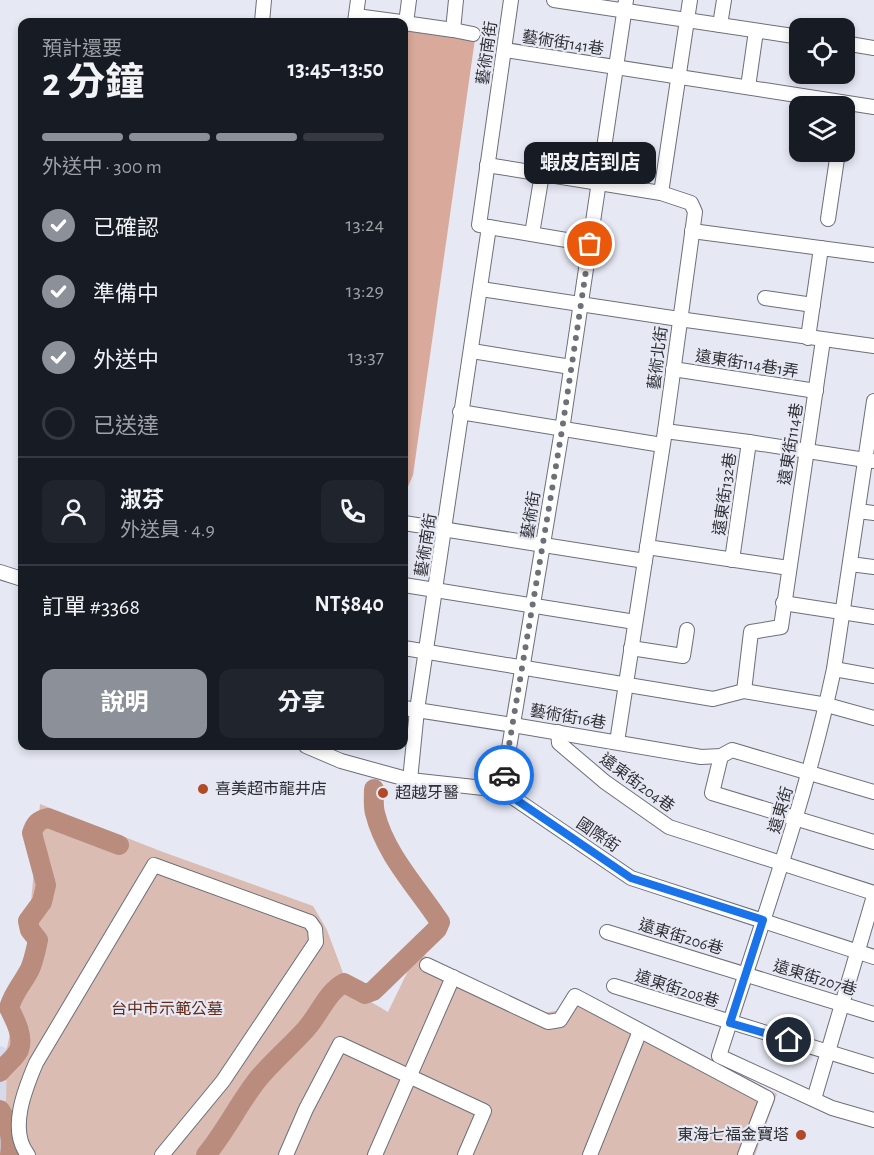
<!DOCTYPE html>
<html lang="zh-TW">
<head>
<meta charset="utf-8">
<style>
	:root { --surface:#171b24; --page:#20242c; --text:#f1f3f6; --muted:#9ea1a6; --line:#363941; --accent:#8c9099 }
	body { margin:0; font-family:"Alegreya Sans","Noto Sans TC",sans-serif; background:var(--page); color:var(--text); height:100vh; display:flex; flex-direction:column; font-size:22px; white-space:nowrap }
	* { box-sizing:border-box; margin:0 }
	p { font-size:20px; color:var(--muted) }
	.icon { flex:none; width:33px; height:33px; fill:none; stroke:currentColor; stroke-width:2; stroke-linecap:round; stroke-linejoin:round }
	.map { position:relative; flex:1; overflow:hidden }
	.panel { position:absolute; left:18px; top:18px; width:390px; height:732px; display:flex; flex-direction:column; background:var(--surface); border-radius:12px; box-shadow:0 3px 9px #0003 }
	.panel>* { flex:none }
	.tools { position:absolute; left:789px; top:18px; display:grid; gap:12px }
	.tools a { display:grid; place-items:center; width:66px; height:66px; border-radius:12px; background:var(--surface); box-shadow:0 3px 9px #0003; font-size:30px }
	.pin { position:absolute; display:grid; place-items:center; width:51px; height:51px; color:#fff; margin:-26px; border:3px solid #fff; border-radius:50%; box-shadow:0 2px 6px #0007 }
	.courier { position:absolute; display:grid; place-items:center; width:60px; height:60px; margin:-30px; border:4px solid #1a73e8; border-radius:50%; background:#fff; color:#222; box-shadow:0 2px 8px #0007 }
	.bubble { position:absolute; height:42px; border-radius:12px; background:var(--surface); box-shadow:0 3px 9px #0003; font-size:20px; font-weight:700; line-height:42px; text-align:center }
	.overview em { font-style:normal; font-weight:700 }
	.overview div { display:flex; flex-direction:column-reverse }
	.overview { display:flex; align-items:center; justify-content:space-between; height:102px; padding:0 24px }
	h1 { font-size:39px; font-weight:700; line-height:45px }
	.bar { display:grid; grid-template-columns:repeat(4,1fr); gap:9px 6px; align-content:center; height:72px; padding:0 24px }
	.bar i { height:8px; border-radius:4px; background:var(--line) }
	.bar .current { background:var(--accent) }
	.bar p { grid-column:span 4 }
	.line { display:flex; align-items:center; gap:15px; padding:0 24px; border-top:2px solid var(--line) }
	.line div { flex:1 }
	.round { display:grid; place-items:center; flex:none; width:63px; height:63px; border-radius:12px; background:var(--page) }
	ol { padding:0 24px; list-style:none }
	li { display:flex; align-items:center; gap:18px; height:66px }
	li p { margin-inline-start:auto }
	li .icon { padding:6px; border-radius:50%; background:var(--accent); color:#fff; stroke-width:4 }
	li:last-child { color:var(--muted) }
	li i { width:33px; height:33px; border:3px solid var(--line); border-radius:50% }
	.action { display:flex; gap:12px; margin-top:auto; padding:12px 24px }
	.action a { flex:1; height:69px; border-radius:12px; background:var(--accent); color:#fff; font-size:24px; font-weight:700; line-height:69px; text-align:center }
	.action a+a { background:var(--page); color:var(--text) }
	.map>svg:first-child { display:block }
	.built { fill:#d6daeb }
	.green { fill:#dabcb3 }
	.forest { fill:#d9aa9b }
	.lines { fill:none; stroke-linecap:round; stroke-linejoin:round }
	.river { stroke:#b98c7e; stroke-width:20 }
	.minor-casing { stroke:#6d6f79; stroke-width:16 }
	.minor { stroke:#fff; stroke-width:14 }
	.done { stroke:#6e7077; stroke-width:6; stroke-dasharray:0 10.8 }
	.route { stroke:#1a73e8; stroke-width:8 }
	.poi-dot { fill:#b24a27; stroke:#e6e8f4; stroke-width:2 }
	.labels { text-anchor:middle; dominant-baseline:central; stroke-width:4.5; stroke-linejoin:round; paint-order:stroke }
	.street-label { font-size:16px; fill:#2e2f33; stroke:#e6e8f4 }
	.poi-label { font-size:16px; fill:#2e2f33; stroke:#e6e8f4; text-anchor:start }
	.park-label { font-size:16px; fill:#662c19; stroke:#e6e8f4 }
</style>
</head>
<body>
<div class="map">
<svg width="874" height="1155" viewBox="0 0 874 1155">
	<rect width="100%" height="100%" fill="#e6e8f4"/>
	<path class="built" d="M 0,1046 L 7,1048 L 6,1102 L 19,1155 L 0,1155 Z"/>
	<path class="green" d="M 40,804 L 163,852 L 313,906 L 327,930 L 349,989 L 388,1012 L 417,952 L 544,1013 L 560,1010 L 574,989 L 777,1094 L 755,1155 L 25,1155 L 17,1145 L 6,1102 L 7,1048 L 26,957 Z"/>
	<path class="forest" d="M 404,31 L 475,39 L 413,475 L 404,496 Z"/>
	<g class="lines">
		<g class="river">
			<path d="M 0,1072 C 5,1065 15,1058 19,1050 C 24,1036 15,1020 9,1008 C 13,993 23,983 30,969 C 34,960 36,949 38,940 L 30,930 L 28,921 L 42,902 L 46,885 L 32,833 C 35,824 38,820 48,818 L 119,845"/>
			<path d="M 0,1110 C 10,1124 12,1138 10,1155"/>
			<path d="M 206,1155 C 226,1131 239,1103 258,1079 C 273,1061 291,1046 306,1029 C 319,1015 327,992 344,983 L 365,994 L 373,991 L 437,929 L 440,922 C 417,887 385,854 375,813 C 373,806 374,797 374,789"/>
		</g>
		<defs>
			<g id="minor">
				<path d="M 554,0 L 800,37"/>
				<path d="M 356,16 L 401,22"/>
				<path d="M 262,22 L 264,0"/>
				<path d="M 355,22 L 358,0"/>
				<path d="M 404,23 L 453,30 L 456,0"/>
				<path d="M 406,23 L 409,0"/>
				<path d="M 720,25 L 724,0"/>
				<path d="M 453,30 L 473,34"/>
				<path d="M 844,43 L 874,48"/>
				<path d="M 505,50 L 874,107"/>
				<path d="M 748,87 L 756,31"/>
				<path d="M 487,165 L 661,193 L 691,203 L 695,212 L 665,431 L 617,742"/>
				<path d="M 661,193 L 690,0"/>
				<path d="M 828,219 L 838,152"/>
				<path d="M 489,227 L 590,244"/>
				<path d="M 692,231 L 874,255"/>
				<path d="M 532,234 L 542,174"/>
				<path d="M 481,289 L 679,319 L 874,346"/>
				<path d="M 765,298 L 813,305"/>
				<path d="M 808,338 L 821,248"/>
				<path d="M 472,351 L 571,367"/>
				<path d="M 673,369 L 816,391"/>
				<path d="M 874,401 L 834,669 C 806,801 760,928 719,1056 L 832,1108 L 874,1120"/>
				<path d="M 460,412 L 662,445"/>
				<path d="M 665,431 L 749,442"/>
				<path d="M 858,511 L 874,513"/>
				<path d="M 404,523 L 645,561"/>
				<path d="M 647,547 L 789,568"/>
				<path d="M 732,560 L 749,442 L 872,461"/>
				<path d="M 850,564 L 874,567"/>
				<path d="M 0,572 L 22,579"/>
				<path d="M 404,585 L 635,622"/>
				<path d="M 783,603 L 874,617"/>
				<path d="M 404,648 L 713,699 L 744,691 L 827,705 L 874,718"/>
				<path d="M 631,648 L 683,656 L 687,630"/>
				<path d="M 834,669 L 874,676"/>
				<path d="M 744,691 L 751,632 L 781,627 L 823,340"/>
				<path d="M 404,708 L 513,725 L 701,757 L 721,756 L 732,750 L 874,792"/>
				<path d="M 558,732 L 559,743 L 605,782 L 669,827 L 874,893"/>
				<path d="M 306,746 L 341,761 L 410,780 L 502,790 L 631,878 L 874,957"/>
				<path d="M 721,756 L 712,793 L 874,842"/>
				<path d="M 410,780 L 417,710 L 489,227 L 479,225 L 511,0"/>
				<path d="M 502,790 L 562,430 L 626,0"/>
				<path d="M 607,932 L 874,1014"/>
				<path d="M 427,965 L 548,1022 L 560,1020 L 575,996 L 767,1098 L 745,1155"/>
				<path d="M 614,986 L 874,1066"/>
				<path d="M 814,1099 L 874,896"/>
				<path d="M 28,1155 C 8,1130 25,1089 36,1063 L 154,865 L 310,922 L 315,929 L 316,942 L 223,1081 L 162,1155"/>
				<path d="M 286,1155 L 306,1109 L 340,1044 L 484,1111 L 465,1155"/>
				<path d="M 375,1155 L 453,977"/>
				<path d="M 590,1155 L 640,1031"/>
			</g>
		</defs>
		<use href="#minor" class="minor-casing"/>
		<use href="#minor" class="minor"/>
	</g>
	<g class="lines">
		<path class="done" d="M 504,775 L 562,430 L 590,244"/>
		<path class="route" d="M 504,775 L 502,790 L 631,878 L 763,920 L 730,1023 L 789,1040"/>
	</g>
	<g class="poi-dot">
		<circle cx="203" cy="789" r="6"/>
		<circle cx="383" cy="793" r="6"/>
		<circle cx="801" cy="1135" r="6"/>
	</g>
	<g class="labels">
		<g class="street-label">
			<text transform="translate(563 43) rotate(9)">藝術街141巷</text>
			<text transform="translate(487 53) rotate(-82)">藝術南街</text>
			<text transform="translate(658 358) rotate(-83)">藝術北街</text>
			<text transform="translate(747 364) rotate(9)">遠東街114巷1弄</text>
			<text transform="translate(791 444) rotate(-81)">遠東街114巷</text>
			<text transform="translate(725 494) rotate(-82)">遠東街132巷</text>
			<text transform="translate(531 515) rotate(-81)">藝術街</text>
			<text transform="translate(426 545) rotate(-81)">藝術南街</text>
			<text transform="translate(568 717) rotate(10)">藝術街16巷</text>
			<text transform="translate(637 783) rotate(36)">遠東街204巷</text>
			<text transform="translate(781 810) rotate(-73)">遠東街</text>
			<text transform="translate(598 835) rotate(34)">國際街</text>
			<text transform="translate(681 937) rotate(17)">遠東街206巷</text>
			<text transform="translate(815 978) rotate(17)">遠東街207巷</text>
			<text transform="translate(677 989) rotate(18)">遠東街208巷</text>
		</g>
		<g class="poi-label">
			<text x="215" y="789">喜美超市龍井店</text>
			<text x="395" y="793">超越牙醫</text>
			<text x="789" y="1135" text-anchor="end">東海七福金寶塔</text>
		</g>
		<g class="park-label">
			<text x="167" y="1009">台中市示範公墓</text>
		</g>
	</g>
</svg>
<div class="tools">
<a><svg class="icon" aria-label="locate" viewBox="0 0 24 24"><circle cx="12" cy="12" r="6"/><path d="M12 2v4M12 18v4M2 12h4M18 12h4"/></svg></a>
<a><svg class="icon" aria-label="layers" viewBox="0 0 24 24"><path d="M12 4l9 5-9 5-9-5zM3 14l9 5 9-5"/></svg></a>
</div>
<div class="pin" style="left:590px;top:244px;background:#ea580c"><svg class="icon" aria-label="bag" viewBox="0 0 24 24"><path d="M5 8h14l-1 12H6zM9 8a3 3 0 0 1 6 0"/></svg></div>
<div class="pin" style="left:789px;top:1040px;background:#1f2937"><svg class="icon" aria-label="home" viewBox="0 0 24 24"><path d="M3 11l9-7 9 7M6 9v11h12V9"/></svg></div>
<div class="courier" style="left:504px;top:775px"><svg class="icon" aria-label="car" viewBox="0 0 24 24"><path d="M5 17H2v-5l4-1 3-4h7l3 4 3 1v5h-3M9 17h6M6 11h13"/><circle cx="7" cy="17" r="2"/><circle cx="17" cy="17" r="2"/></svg></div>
<div class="bubble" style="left:524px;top:142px;width:132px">蝦皮店到店</div>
<section class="panel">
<div class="overview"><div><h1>2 分鐘</h1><p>預計還要</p></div><em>13:45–13:50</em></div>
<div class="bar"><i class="current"></i><i class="current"></i><i class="current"></i><i></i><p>外送中 · 300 m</p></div>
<ol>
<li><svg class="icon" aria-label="check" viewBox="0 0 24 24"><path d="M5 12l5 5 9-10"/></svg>已確認<p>13:24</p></li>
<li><svg class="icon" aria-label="check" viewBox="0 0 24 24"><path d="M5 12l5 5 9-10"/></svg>準備中<p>13:29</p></li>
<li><svg class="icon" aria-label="check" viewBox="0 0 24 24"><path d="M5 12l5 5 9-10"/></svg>外送中<p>13:37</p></li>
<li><i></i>已送達</li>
</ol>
<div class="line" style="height:108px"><a class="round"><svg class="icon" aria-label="person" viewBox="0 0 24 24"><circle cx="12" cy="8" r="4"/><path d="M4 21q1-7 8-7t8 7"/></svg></a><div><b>淑芬</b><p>外送員 · 4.9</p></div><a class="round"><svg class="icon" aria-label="phone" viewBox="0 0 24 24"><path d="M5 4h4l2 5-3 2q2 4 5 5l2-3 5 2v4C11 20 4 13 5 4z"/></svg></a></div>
<div class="line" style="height:78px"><div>訂單 #3368</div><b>NT$840</b></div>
<div class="action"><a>說明</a><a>分享</a></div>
</section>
</div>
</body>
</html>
